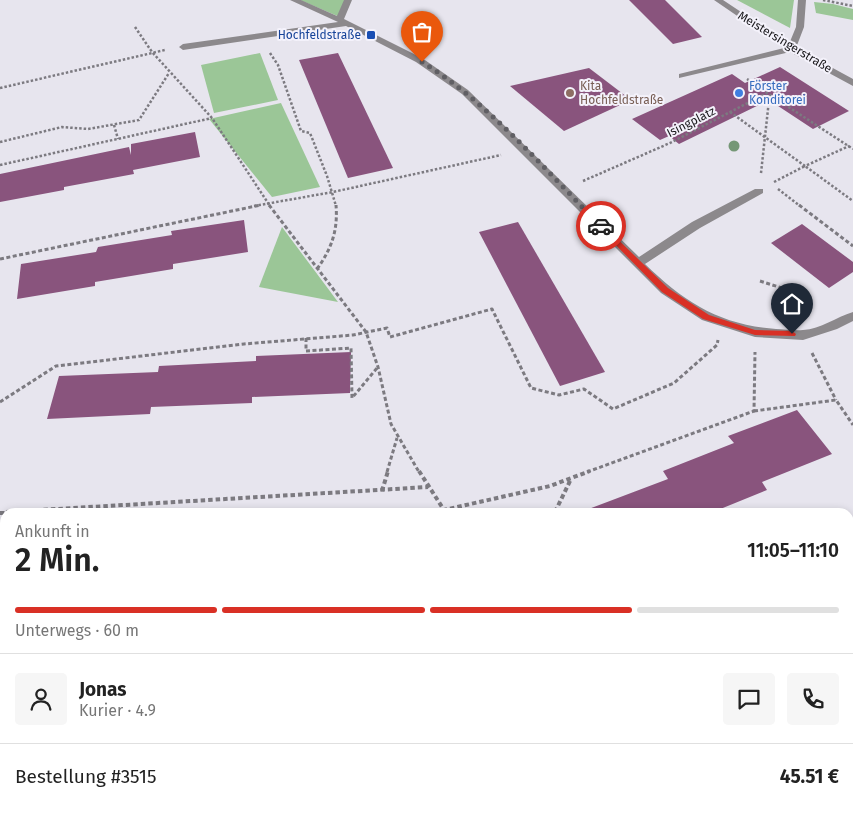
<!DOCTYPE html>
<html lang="de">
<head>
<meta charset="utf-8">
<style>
	:root { --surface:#fff; --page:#f6f6f6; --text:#222; --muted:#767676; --line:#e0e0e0; --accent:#d93025 }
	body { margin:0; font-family:"Fira Sans",sans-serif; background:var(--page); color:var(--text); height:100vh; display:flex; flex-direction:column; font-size:19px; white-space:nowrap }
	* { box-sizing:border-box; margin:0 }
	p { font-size:16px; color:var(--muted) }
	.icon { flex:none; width:28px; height:28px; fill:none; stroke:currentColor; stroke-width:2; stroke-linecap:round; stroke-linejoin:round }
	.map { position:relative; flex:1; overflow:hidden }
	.sheet { position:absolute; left:0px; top:508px; width:854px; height:311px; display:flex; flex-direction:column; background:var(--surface); border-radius:15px 15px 0 0; box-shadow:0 2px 8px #0003 }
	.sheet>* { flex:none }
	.pin { position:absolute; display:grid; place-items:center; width:42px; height:42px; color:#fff; margin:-51px -21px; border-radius:50% 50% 50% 0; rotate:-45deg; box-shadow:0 0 5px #0007 }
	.pin .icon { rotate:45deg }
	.courier { position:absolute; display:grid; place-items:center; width:50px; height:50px; margin:-25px; border:4px solid #d93025; border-radius:50%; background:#fff; color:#222; box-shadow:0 1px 6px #0007 }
	.summary em { font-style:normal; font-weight:600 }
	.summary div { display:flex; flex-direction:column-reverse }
	.summary { display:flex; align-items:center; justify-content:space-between; height:85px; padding:0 15px }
	h1 { font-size:32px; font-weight:600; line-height:38px }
	.bar { display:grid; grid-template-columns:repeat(4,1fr); gap:8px 5px; align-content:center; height:60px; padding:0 15px }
	.bar i { height:6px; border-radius:4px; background:var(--line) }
	.bar .current { background:var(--accent) }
	.bar p { grid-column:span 4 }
	.line { display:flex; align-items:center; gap:12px; padding:0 15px; border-top:1px solid var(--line) }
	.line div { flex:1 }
	.round { display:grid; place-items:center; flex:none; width:52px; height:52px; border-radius:5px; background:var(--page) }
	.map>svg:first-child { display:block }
	.green { fill:#9bc697 }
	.building { fill:#89547d }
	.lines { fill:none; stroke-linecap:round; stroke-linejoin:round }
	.path-far2 { stroke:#7c7a80; stroke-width:2.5; stroke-dasharray:2.5 2; stroke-linecap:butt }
	.path-far1 { stroke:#7c7a80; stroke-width:3; stroke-dasharray:4 2.5; stroke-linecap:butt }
	.path { stroke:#7c7a80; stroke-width:4; stroke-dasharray:4.5 3; stroke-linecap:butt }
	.minor { fill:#8c898c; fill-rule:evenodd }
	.tree { fill:#759776 }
	.route { fill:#d93025 }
	.done { stroke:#605f64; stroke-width:5; stroke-dasharray:0 9 }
	.transit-dot { fill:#1a4fb4; stroke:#f4f2fb; stroke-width:2 }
	.education-dot { fill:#8d6e63; stroke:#f4f2fb; stroke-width:2 }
	.shop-dot { fill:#3f7fe0; stroke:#f4f2fb; stroke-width:2 }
	.labels { text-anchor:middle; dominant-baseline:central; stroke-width:4; stroke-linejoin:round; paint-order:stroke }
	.far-transit-label { font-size:12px; fill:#164399; stroke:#f4f2fb; text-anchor:end }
	.far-street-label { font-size:12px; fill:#18171a; stroke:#f4f2fb }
	.far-education-label { font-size:12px; fill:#785e54; stroke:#f4f2fb; text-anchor:start }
	.far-shop-label { font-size:12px; fill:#366cbe; stroke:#f4f2fb; text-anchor:start }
</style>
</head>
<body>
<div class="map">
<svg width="853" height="818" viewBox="0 0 853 818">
	<rect width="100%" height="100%" fill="#e7e5ee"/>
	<g class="green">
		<path d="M 300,0 L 349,0 L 342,18 Z"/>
		<path d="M 737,0 L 794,0 L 790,28 Z"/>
		<path d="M 814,2 L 833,4 L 853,9 L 853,20 L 816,13 Z"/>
		<path d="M 260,53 L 278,100 L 214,113 L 201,65 Z"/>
		<path d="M 281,103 L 320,187 L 272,197 L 209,119 Z"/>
		<path d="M 282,227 L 338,302 L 259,287 Z"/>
		<path d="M 429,814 L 644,814 L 644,818 L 428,818 Z"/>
	</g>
	<g class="building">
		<path d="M 629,0 L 665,0 L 702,37 L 673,44 Z"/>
		<path d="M 338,53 L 393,168 L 348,178 L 299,60 Z"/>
		<path d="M 780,67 L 849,111 L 813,129 L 769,100 L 679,144 L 669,136 L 660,140 L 632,119 L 732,74 L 745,83 Z"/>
		<path d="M 589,68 L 631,100 L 564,131 L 510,86 Z"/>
		<path d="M 195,132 L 200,157 L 133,170 L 134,174 L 64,187 L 64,190 L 0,202 L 0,174 L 129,147 L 131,155 L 131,144 Z"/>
		<path d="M 244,220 L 248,252 L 173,264 L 173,269 L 95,282 L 95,286 L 17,299 L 21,264 L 96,252 L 98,247 L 172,235 L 171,231 Z"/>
		<path d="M 518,222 L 605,372 L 560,386 L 479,232 Z"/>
		<path d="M 802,224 L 853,262 L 853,272 L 829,288 L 771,243 Z"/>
		<path d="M 351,352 L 350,393 L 252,397 L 252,403 L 151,407 L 150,414 L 47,419 L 59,376 L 158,372 L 159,366 L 256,361 L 256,356 Z"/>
		<path d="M 797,410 L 832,454 L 762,482 L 767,490 L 713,512 L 586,512 L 586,510 L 668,479 L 663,471 L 734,443 L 728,436 Z"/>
	</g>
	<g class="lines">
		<g class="path-far2">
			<path d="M 823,0 L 853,6"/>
			<path d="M 135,27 L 152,52 L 212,118 L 270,206"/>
			<path d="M 270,53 L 278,65 L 301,131 L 310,133 L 327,176 L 336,206"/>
			<path d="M 747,79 L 758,86"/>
			<path d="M 0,88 L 165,50"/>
			<path d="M 730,112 L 805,166 L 849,146"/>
			<path d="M 114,125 L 118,139"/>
			<path d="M 0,142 L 62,127 L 88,129 L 139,120 L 169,73"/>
			<path d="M 0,165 L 212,118"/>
			<path d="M 761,173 L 769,100"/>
			<path d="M 583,181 L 670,143 L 767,93 L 853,149"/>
			<path d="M 774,182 L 805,166 L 853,201"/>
			<path d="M 778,189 L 800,206"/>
			<path d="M 254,206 L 333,192 L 501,155"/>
		</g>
		<g class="path-far1">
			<path d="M 269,205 L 366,332 L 378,367 L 391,424 L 419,472"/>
			<path d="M 799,205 L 853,246"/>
			<path d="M 0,259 L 261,205"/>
			<path d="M 317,269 C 332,248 338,230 336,205"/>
			<path d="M 760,281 L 785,289 L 809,312"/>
			<path d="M 306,338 L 306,351 L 351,348 L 352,398 L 377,368"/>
			<path d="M 812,353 L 836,400"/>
			<path d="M 0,402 L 56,366 L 244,344 L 353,335 L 387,328 L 390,337 L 492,309 L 531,388 L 559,395 L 584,389 L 613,409 L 674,383 L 717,345 L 718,340"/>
			<path d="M 754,411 L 836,400 L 853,425"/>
			<path d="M 387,472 L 397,438"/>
			<path d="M 587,472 L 754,411 L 755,352"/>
		</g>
		<g class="path">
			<path d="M 419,471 L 444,510 L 550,486 L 590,471"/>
			<path d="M 382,491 L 388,471"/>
			<path d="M 6,512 L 428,487"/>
			<path d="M 555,512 L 571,479"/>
			<path d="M 0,513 L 5,513"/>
			<path d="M 849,585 L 853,582"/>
			<path d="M 714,814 L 714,818"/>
			<path d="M 618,818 L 619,814"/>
		</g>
		<g class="minor">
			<path d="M 290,0 L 301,0 L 337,16 L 344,0 L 352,0 L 344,19 L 422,58 L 468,90 L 639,257 L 692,222 L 755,189 L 763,189 L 763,193 L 700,228 L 645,264 C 684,302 720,325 776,329 C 784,329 794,331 803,330 C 821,329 836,317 853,312 L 853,321 L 837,329 L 803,340 L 755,337 L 702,320 L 661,293 L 462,94 L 416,62 L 346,26 L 183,50 L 179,47 L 183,44 L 338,22 Z"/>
			<path d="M 714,0 L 723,0 L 789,44 L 796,27 L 798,0 L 806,0 L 804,27 L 796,48 L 853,79 L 853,86 L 790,52 L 679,78 L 679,74 L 784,48 Z"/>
			<path d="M 0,555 L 5,557 L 5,601 L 0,599 Z"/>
			<path d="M 5,674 L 5,704 L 4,705 L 0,703 L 0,676 Z"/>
			<path d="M 737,814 L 763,814 L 765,818 L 739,818 Z"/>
		</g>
	</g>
	<circle class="tree" cx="734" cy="146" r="5.5"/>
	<path class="route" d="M 601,223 L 668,288 L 709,315 L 755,330 L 792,331 L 796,334 L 795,336 L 755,335 L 703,319 L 662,292 L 599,228 L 598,226 Z"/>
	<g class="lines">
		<path class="done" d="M 422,62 C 489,103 545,170 601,226"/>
	</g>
	<rect class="transit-dot" x="366" y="30" width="10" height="10" rx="2.5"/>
	<circle class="education-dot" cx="570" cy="93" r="5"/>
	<circle class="shop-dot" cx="739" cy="93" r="5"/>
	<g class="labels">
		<g class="far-transit-label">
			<text x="361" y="35">Hochfeldstraße</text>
		</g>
		<g class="far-street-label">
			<text transform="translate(785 42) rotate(31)">Meistersingerstraße</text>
			<text transform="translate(691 122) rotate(-27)">Isingplatz</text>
		</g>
		<g class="far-education-label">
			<text x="580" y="86">Kita<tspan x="580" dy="14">Hochfeldstraße</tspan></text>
		</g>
		<g class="far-shop-label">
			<text x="749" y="86">Förster<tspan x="749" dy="14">Konditorei</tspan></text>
		</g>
	</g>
</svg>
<div class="pin" style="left:422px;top:62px;background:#ea580c"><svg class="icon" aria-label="bag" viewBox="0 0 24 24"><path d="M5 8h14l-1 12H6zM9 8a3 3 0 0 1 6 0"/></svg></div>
<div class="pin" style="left:792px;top:334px;background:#1f2937"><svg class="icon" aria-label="home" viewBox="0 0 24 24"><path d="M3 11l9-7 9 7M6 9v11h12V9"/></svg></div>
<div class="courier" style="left:601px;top:226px"><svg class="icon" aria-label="car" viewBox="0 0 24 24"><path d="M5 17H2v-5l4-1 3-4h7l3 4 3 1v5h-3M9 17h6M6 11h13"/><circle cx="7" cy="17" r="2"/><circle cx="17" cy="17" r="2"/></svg></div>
<section class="sheet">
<div class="summary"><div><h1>2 Min.</h1><p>Ankunft in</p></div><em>11:05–11:10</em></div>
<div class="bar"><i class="current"></i><i class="current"></i><i class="current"></i><i></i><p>Unterwegs · 60 m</p></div>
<div class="line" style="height:90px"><a class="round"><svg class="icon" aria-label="person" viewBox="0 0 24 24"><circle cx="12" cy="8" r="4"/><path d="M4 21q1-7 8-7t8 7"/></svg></a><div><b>Jonas</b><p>Kurier · 4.9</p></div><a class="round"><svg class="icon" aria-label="chat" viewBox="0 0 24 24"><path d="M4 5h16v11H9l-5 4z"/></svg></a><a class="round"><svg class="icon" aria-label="phone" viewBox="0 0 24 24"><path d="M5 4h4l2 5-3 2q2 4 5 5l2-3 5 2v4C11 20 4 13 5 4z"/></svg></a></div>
<div class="line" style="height:65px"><div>Bestellung #3515</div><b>45.51 €</b></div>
</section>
</div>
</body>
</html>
